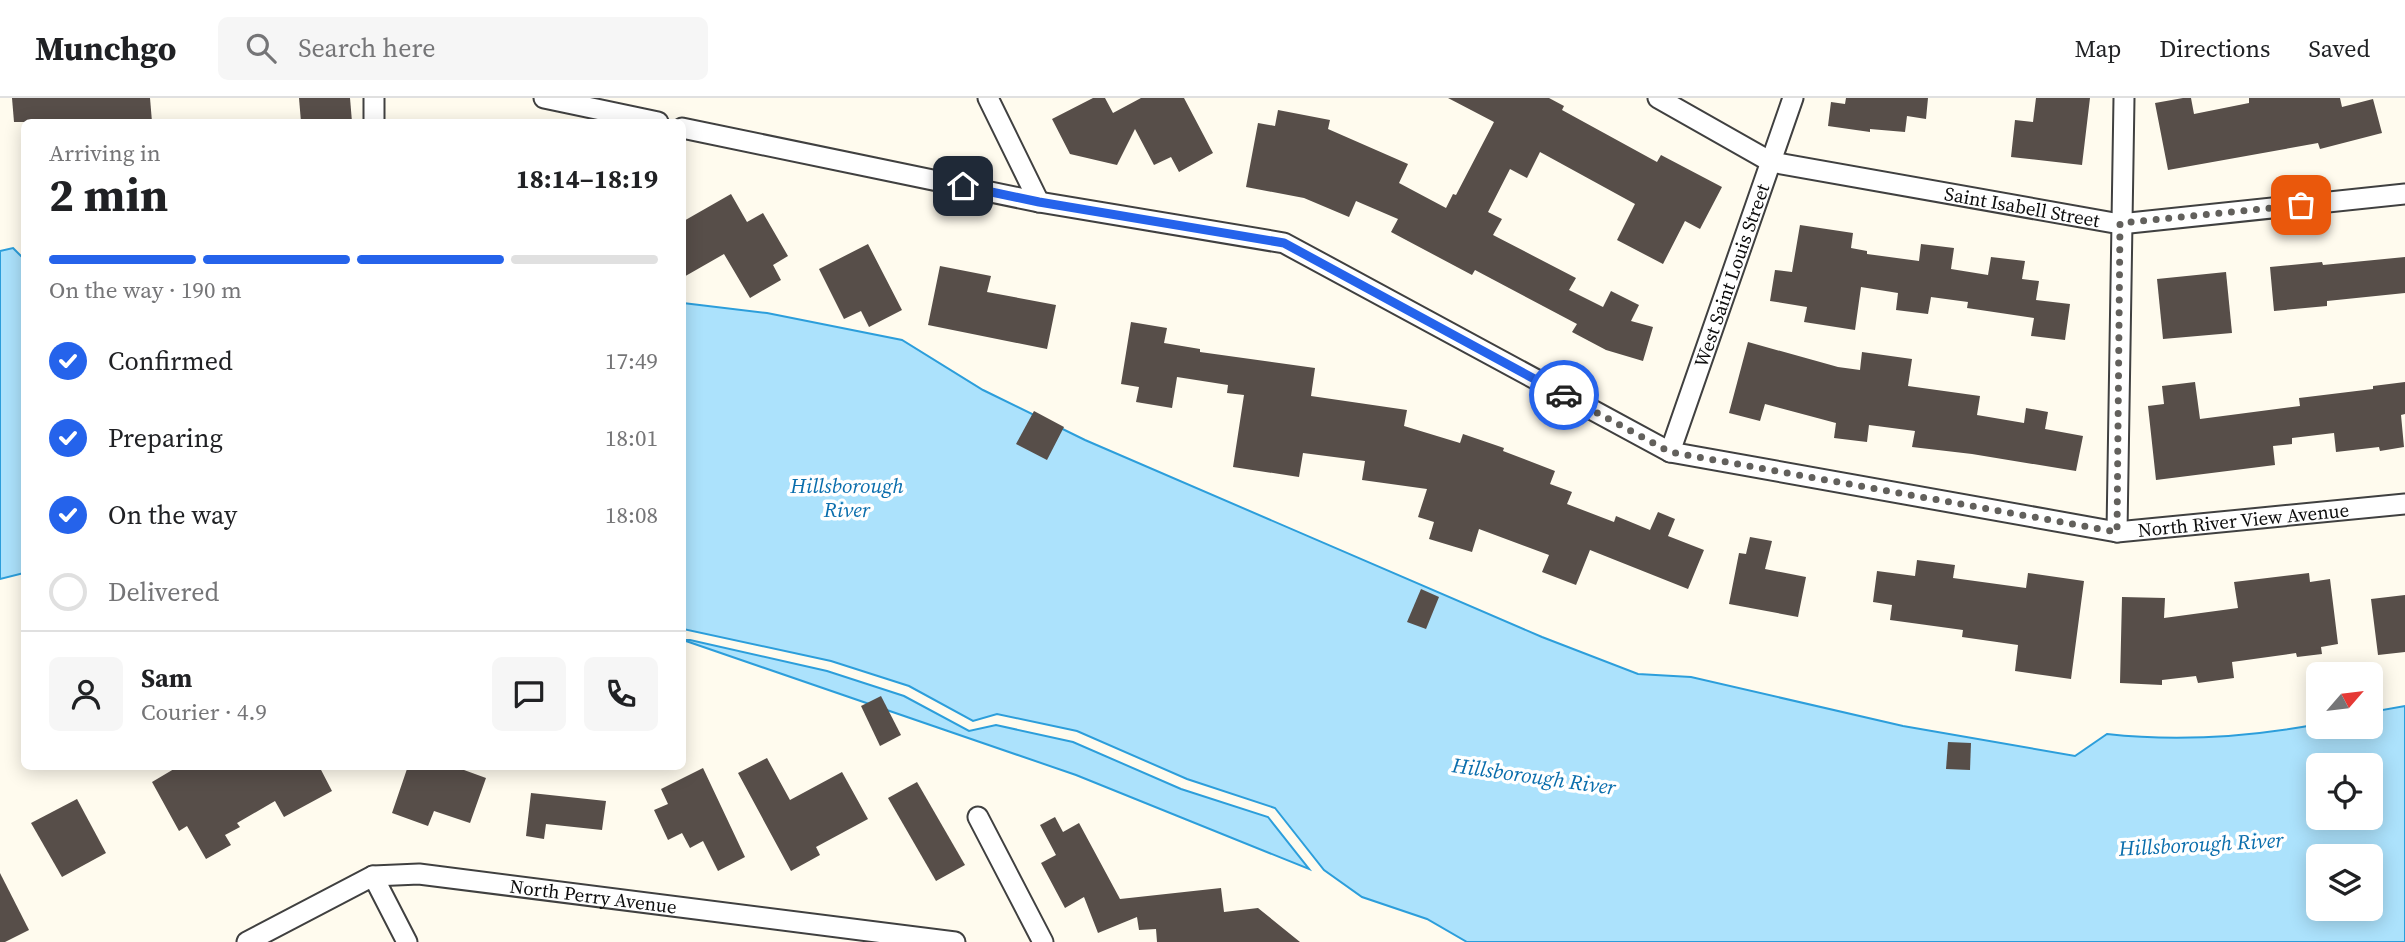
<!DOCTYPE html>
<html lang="en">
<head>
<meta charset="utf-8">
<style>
	:root { --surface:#fff; --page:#f6f6f6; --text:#202124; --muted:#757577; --line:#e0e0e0; --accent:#2563eb }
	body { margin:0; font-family:"Source Serif 4",serif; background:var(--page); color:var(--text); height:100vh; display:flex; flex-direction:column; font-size:26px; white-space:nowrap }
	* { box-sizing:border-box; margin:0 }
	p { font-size:23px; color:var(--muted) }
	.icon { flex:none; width:38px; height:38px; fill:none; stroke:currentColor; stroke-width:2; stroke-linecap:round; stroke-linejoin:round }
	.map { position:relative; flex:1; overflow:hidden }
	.side { position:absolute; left:21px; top:21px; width:665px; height:651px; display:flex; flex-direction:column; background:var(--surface); border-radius:10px; box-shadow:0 4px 18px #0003 }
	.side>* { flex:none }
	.needle { width:46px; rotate:62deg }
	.controls { position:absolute; left:2306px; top:564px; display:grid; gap:14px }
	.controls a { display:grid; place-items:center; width:77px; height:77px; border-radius:10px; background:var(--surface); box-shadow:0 4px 18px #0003; font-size:35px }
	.pin { position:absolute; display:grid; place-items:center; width:60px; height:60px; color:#fff; margin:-30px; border-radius:14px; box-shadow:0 4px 10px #0006 }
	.courier { position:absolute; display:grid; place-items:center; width:70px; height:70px; margin:-35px; border:5px solid #2563eb; border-radius:50%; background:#fff; color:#222; box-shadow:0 2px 9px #0007 }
	.overview em { font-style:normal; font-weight:700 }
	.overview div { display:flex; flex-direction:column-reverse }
	.overview { display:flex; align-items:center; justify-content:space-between; height:119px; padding:0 28px }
	h1 { font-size:46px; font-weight:700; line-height:52px }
	.bar { display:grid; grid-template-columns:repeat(4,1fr); gap:10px 7px; align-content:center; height:84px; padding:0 28px }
	.bar i { height:9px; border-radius:5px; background:var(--line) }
	.bar .selected { background:var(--accent) }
	.bar p { grid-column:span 4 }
	.line { display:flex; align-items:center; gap:18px; padding:0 28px; border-top:2px solid var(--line) }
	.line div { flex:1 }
	.round { display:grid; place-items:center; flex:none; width:74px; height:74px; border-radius:10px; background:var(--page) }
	ol { padding:0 28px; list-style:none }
	li { display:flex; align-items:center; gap:21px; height:77px }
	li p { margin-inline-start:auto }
	li .icon { padding:7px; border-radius:50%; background:var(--accent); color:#fff; stroke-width:4 }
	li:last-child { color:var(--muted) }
	li i { width:38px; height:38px; border:4px solid var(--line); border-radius:50% }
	header { display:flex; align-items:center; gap:42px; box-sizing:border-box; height:98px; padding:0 35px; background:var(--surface); border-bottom:2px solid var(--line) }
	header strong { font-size:33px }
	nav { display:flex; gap:38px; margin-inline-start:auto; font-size:24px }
	.search { width:490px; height:63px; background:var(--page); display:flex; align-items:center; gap:18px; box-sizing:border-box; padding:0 24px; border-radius:10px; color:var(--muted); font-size:26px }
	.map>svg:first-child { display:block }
	.water { fill:#ace2fc; stroke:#2c9edb; stroke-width:2; fill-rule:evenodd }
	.building { fill:#574e49 }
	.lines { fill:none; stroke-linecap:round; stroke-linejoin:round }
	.minor-casing { stroke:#404040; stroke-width:23 }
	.minor { stroke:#fff; stroke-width:19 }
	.done { stroke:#62605c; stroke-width:7; stroke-dasharray:0 12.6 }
	.route { stroke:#2563eb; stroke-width:9 }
	.labels { text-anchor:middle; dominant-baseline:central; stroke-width:7; stroke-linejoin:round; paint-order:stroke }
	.street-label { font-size:19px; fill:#0d0d0d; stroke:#fff }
	.water-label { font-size:21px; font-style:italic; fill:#096dac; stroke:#fff }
</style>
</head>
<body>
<header>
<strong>Munchgo</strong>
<div class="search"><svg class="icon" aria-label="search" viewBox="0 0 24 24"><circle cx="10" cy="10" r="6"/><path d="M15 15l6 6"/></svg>Search here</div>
<nav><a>Map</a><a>Directions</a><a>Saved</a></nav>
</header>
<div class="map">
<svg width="2405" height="844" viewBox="0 0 2405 844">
	<rect width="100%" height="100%" fill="#fffbee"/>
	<g class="water">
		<path d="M 13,150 L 24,161 L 24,475 L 0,481 L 0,153 Z"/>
		<path d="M 683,205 L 767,215 L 902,242 L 983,292 L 1085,342 L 1542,539 L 1638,576 L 1691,579 L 1903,628 L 2075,658 L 2107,636 C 2178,644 2249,639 2319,626 L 2319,628 L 2371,628 L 2371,614 L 2405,608 L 2405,844 L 1467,844 L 1427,821 L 1362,799 L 1324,772 L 1275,710 L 1187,681 L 1077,633 L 997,616 L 973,623 L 909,588 L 831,563 L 683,531 ZM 2319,667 L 2371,667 L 2371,719 L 2319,719 ZM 2319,758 L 2371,758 L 2371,810 L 2319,810 Z"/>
		<path d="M 683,542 L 690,542 L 827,573 L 904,598 L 969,633 L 996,627 L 1073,644 L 1181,691 L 1268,719 L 1309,771 L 1076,677 Z"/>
	</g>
	<g class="building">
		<path d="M 12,0 L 150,0 L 152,24 L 14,24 Z"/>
		<path d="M 299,0 L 350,0 L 352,24 L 301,24 Z"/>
		<path d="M 1093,0 L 1105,0 L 1113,15 L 1141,0 L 1184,0 L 1213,55 L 1179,74 L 1171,59 L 1154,67 L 1135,31 L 1117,67 L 1070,56 L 1052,21 Z"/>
		<path d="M 1448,0 L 1549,0 L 1564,8 L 1562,12 L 1657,64 L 1661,57 L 1722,89 L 1700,131 L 1685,123 L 1663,166 L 1617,142 L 1635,106 L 1540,54 L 1527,80 L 1510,71 L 1488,114 L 1502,121 L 1493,137 L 1576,180 L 1569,192 L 1603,209 L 1611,193 L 1639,207 L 1631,223 L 1653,229 L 1643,263 L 1606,252 L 1572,234 L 1577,226 L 1475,172 L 1472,177 L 1391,134 L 1398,121 L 1356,103 L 1349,119 L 1304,100 L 1246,89 L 1258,25 L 1275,28 L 1278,12 L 1330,22 L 1328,31 L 1408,66 L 1399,85 L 1446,110 L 1453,96 L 1456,97 L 1494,24 Z"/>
		<path d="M 1846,0 L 1928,0 L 1926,21 L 1907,18 L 1905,34 L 1870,31 L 1870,34 L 1828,28 L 1831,4 L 1845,6 Z"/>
		<path d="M 2036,0 L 2090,0 L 2082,67 L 2011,59 L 2015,22 L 2033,24 Z"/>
		<path d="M 2183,0 L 2191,0 L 2194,16 L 2249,5 L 2249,0 L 2340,0 L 2342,9 L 2373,1 L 2382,35 L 2320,51 L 2318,45 L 2168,72 L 2155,5 Z"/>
		<path d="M 731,96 L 747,124 L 763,115 L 788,158 L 773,167 L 781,182 L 750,200 L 724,156 L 682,180 L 682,124 Z"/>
		<path d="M 1800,127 L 1853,135 L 1851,150 L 1867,153 L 1867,156 L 1919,163 L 1921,146 L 1954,150 L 1951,171 L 1988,177 L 1991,159 L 2025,163 L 2022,181 L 2039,183 L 2036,202 L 2070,206 L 2065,242 L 2031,238 L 2034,220 L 1967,210 L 1968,204 L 1931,199 L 1928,216 L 1896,212 L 1898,195 L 1861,189 L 1855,232 L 1804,224 L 1807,209 L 1770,203 L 1775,172 L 1792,174 Z"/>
		<path d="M 868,146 L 902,212 L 869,229 L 861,213 L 844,221 L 819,171 Z"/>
		<path d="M 2405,159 L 2405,195 L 2327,203 L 2327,208 L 2274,213 L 2270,169 L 2322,164 L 2323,167 Z"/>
		<path d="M 940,168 L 991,178 L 987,194 L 1056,207 L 1047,251 L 928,227 Z"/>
		<path d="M 2226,174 L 2232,235 L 2163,241 L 2157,181 Z"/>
		<path d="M 1131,224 L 1167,230 L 1164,245 L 1200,251 L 1200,254 L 1315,270 L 1311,298 L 1407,312 L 1404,328 L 1460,345 L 1463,336 L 1504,350 L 1503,353 L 1555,373 L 1550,386 L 1572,394 L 1567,406 L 1614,424 L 1616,418 L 1650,432 L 1658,414 L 1675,421 L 1668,438 L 1704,452 L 1688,491 L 1590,452 L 1576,487 L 1542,474 L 1549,457 L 1479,431 L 1472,454 L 1429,441 L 1434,424 L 1418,419 L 1427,391 L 1362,382 L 1365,363 L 1303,355 L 1299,379 L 1233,369 L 1244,297 L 1227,295 L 1228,287 L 1177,279 L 1172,310 L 1136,304 L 1139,289 L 1121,286 Z"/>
		<path d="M 1748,244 L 1838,269 L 1860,272 L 1862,254 L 1912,261 L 1908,288 L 1980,298 L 1977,317 L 2024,325 L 2026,310 L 2048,314 L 2045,331 L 2083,338 L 2076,373 L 1972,356 L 1912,349 L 1915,333 L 1869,327 L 1867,344 L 1834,340 L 1836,325 L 1765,306 L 1760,323 L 1729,315 Z"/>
		<path d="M 2195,284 L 2200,321 L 2300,308 L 2299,300 L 2373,291 L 2373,288 L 2405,284 L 2405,316 L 2401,317 L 2404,349 L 2380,353 L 2379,349 L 2336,354 L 2334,335 L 2292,340 L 2292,346 L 2273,348 L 2275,367 L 2156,382 L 2148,308 L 2164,306 L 2162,288 Z"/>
		<path d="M 1034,313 L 1064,329 L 1047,362 L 1016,346 Z"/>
		<path d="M 1750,439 L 1772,443 L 1765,471 L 1806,479 L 1798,519 L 1729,506 L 1739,455 L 1746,456 Z"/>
		<path d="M 1917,462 L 1955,467 L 1953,480 L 2026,490 L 2028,475 L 2084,483 L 2071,581 L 2015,573 L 2018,547 L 1962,539 L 1963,532 L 1890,522 L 1892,507 L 1873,504 L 1877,473 L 1915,478 Z"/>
		<path d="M 2309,475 L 2310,484 L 2330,481 L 2338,546 L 2321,549 L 2322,556 L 2297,559 L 2296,555 L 2232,564 L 2234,580 L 2198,585 L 2196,578 L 2162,582 L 2162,587 L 2120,585 L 2122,499 L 2165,500 L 2164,520 L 2238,510 L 2234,484 Z"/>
		<path d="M 1421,491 L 1439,499 L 1426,531 L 1407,524 Z"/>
		<path d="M 2405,497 L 2405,554 L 2378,557 L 2371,501 Z"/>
		<path d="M 881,598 L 901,637 L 880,648 L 861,608 Z"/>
		<path d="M 1948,644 L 1971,645 L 1970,672 L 1946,671 Z"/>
		<path d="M 767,660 L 790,702 L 842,674 L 868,721 L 816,749 L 820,757 L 791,773 L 738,675 Z"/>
		<path d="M 179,668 L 319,668 L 332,693 L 284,719 L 275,703 L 237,725 L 240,729 L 225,737 L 231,747 L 206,761 L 187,728 L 179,733 L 152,684 Z"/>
		<path d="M 408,668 L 453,668 L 486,680 L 470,725 L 434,713 L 428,728 L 392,715 Z"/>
		<path d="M 703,670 L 745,759 L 718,773 L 703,743 L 690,750 L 682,735 L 668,742 L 654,712 L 668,706 L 661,691 Z"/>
		<path d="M 917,684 L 965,767 L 936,783 L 888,700 Z"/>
		<path d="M 531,695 L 606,703 L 602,732 L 546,726 L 544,741 L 526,738 Z"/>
		<path d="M 77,701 L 106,755 L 62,779 L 31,725 Z"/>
		<path d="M 1055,719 L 1063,734 L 1079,725 L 1120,801 L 1221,790 L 1224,814 L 1258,810 L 1300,844 L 1157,844 L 1156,831 L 1139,832 L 1137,819 L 1098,835 L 1084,799 L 1065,810 L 1041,765 L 1056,757 L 1040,727 Z"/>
		<path d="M 0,775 L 29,832 L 5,844 L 0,844 Z"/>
	</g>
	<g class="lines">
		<defs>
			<g id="minor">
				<path d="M 374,0 L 374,24"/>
				<path d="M 544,0 L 658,24"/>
				<path d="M 988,0 L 1039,104"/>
				<path id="s1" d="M 1658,0 L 1771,64 L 2120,126 L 2405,96"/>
				<path id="s2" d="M 682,30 L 1039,104 L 1284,145 L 1670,354 L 2117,434 L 2405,406"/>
				<path id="s3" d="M 1670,354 L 1793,0"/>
				<path d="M 2117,434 L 2124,0"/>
				<path d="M 978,719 L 1043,844"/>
				<path d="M 373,778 L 407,844"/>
				<path id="s4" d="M 247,844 L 373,778 L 419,776 L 955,844"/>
			</g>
		</defs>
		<use href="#minor" class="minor-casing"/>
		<use href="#minor" class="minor"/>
	</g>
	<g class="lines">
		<path class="done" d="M 1564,297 L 1670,354 L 2117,434 L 2120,125 L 2301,107"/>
		<path class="route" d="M 963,88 L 1039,104 L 1284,145 L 1564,297"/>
	</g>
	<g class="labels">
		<g class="street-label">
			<text stroke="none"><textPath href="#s1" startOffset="385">Saint Isabell Street</textPath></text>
			<text stroke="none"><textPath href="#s3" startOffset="187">West Saint Louis Street</textPath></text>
			<text stroke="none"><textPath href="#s2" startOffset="1633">North River View Avenue</textPath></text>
			<text stroke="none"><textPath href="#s4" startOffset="364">North Perry Avenue</textPath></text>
		</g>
		<g class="water-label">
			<text x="847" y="387">Hillsborough<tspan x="847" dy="24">River</tspan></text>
			<text transform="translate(1534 678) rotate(8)">Hillsborough River</text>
			<text transform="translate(2201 746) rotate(-3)">Hillsborough River</text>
		</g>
	</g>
</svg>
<div class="controls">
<a><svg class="needle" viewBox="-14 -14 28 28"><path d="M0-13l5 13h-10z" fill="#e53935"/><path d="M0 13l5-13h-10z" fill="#757577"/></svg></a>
<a><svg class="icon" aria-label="locate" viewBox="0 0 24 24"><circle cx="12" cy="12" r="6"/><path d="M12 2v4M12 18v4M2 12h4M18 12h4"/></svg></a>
<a><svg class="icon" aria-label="layers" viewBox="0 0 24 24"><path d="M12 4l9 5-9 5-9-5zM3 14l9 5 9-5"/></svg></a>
</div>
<div class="pin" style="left:2301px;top:107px;background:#ea580c"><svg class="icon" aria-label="bag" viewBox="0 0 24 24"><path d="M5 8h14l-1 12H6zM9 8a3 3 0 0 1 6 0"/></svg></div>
<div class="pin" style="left:963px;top:88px;background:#1f2937"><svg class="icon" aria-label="home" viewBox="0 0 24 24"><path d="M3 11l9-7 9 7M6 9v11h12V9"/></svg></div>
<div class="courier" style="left:1564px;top:297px"><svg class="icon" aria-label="car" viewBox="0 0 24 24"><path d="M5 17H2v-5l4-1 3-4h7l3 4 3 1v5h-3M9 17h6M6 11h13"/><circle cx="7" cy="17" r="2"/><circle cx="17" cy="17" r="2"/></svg></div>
<section class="side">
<div class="overview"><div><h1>2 min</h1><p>Arriving in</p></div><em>18:14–18:19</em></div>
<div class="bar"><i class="selected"></i><i class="selected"></i><i class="selected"></i><i></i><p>On the way · 190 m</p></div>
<ol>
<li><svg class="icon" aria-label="check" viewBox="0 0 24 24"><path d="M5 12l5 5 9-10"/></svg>Confirmed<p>17:49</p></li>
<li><svg class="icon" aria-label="check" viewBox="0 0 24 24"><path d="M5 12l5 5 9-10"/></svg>Preparing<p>18:01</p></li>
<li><svg class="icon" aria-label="check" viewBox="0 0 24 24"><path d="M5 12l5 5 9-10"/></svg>On the way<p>18:08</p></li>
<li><i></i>Delivered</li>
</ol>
<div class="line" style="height:126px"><a class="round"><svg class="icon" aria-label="person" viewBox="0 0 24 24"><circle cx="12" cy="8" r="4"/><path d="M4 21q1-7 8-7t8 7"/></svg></a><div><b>Sam</b><p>Courier · 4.9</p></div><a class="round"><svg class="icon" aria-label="chat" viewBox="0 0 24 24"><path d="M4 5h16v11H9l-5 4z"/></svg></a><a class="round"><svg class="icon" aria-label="phone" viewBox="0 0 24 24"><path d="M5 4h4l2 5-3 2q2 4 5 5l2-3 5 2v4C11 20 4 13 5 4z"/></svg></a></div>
</section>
</div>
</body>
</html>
